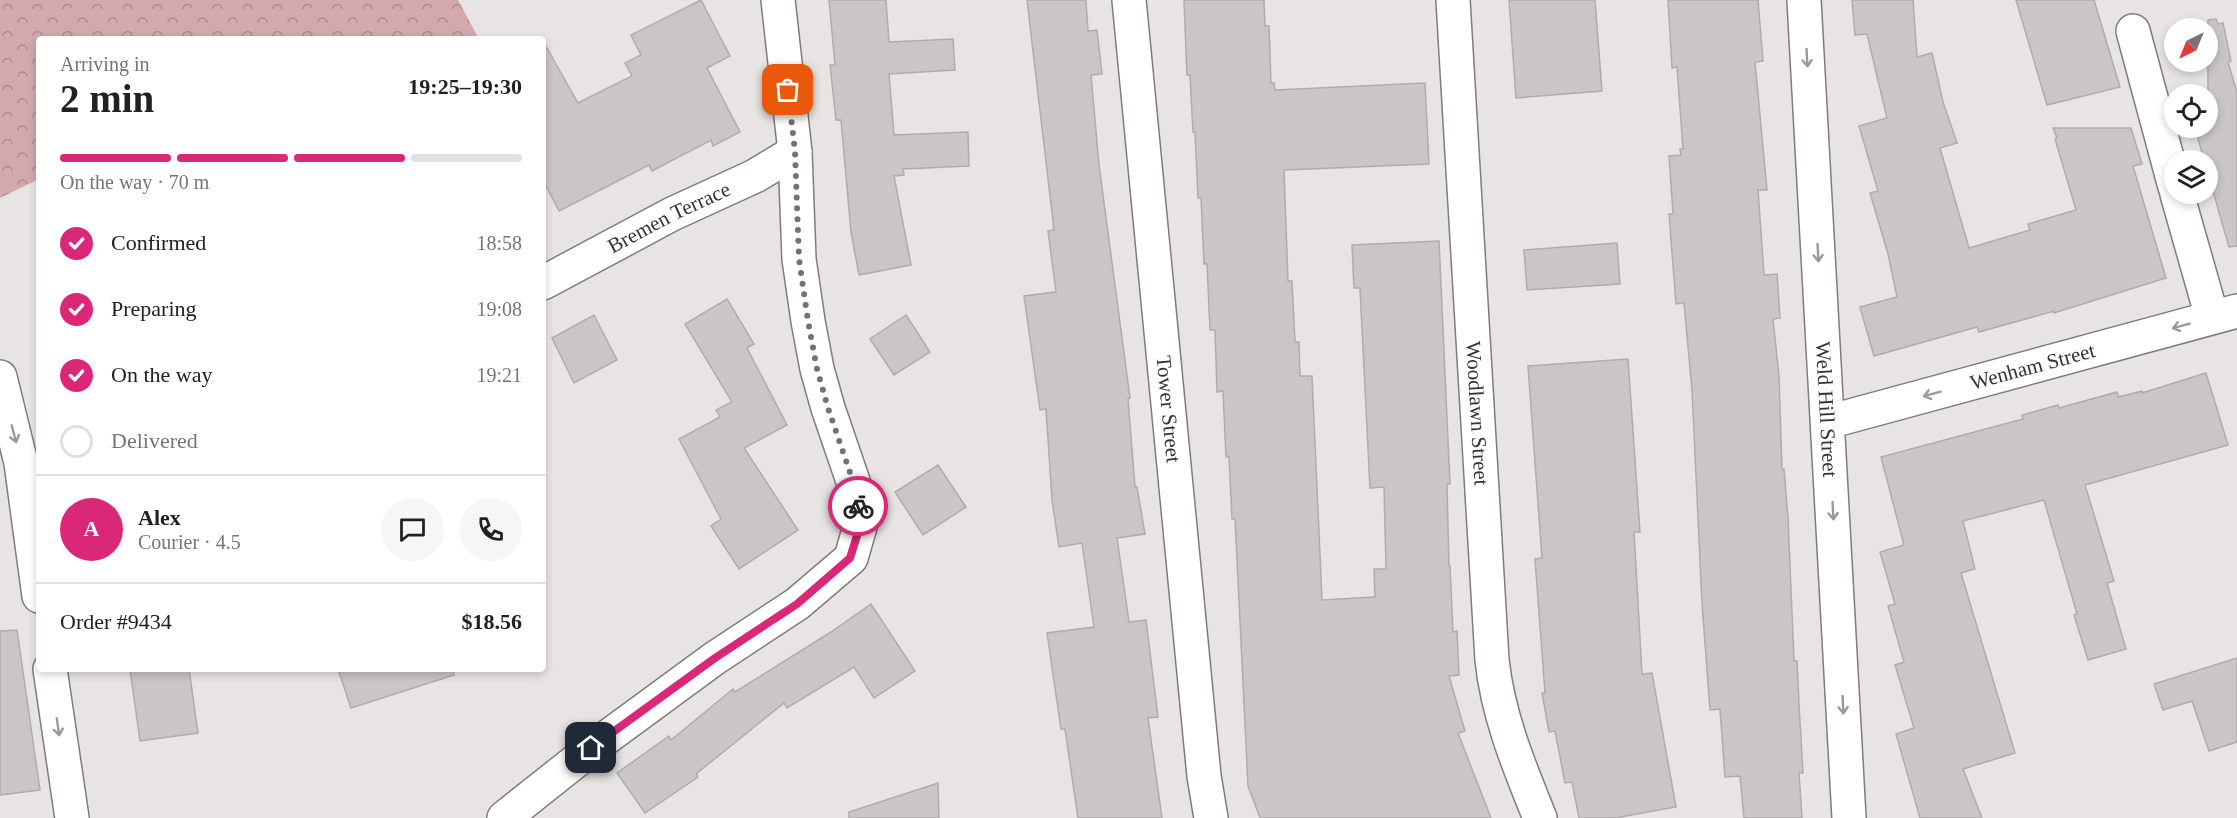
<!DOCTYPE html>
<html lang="en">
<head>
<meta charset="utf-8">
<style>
	:root { --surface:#fff; --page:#f6f6f6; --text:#202124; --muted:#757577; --line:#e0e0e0; --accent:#db2777 }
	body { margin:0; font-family:"Times New Roman",serif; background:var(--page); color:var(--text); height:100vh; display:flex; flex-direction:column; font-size:22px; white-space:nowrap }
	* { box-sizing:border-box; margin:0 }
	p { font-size:20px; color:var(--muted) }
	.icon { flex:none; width:33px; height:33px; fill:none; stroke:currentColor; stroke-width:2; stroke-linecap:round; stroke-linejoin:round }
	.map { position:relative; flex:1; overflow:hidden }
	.sheet { position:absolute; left:36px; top:36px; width:510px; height:636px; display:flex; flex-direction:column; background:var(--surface); border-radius:6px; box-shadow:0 3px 9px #0003 }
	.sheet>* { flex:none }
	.needle { width:39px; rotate:223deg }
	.controls { position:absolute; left:2164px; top:18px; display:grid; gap:12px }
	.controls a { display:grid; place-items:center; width:54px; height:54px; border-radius:50%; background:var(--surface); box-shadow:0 3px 9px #0003; font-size:30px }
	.pin { position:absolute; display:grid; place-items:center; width:51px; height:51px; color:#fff; margin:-26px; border-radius:12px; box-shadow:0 3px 9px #0006 }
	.courier { position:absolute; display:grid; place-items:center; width:60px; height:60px; margin:-30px; border:4px solid #db2777; border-radius:50%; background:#fff; color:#222; box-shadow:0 2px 8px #0007 }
	.headline em { font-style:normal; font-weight:700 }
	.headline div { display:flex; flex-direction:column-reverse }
	.headline { display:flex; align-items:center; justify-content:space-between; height:102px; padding:0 24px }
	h1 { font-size:39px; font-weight:700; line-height:45px }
	.bar { display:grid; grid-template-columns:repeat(4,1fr); gap:9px 6px; align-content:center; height:72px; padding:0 24px }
	.bar i { height:8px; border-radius:4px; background:var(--line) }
	.bar .current { background:var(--accent) }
	.bar p { grid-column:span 4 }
	.line { display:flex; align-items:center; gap:15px; padding:0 24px; border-top:2px solid var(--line) }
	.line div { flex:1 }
	.round { display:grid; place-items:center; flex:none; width:63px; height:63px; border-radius:32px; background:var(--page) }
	ol { padding:0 24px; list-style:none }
	li { display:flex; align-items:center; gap:18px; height:66px }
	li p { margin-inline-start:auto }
	li .icon { padding:6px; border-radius:50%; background:var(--accent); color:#fff; stroke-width:4 }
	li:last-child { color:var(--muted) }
	li i { width:33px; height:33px; border:3px solid var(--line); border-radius:50% }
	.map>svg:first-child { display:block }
	.forest { fill:url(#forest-crowns) }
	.building { fill:#cac5c6; stroke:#b0abac; stroke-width:1.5 }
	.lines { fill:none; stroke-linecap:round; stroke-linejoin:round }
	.minor-casing { stroke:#817c7c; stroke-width:36 }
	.minor { stroke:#fff; stroke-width:33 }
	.oneway { stroke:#9a9999 }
	.done { stroke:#737171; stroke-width:6; stroke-dasharray:0 10.8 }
	.route { stroke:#db2777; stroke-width:8 }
	.labels { text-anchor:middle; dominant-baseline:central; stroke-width:5; stroke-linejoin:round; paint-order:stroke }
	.street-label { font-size:21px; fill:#343333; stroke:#f6f1f1 }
</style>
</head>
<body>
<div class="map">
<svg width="2237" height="818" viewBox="0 0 2237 818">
	<defs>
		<pattern id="forest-crowns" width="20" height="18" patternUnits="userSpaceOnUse" patternTransform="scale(1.5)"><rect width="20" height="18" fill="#d3a9ac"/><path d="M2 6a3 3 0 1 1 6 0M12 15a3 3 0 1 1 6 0" fill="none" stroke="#ac8a8d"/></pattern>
	</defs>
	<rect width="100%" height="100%" fill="#e9e4e4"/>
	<path class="forest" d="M 0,0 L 458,0 L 479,39 L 333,39 L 331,36 L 324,39 L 39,39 L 39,179 L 0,198 Z"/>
	<g class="building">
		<path d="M 701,0 L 730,56 L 707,68 L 740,132 L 713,146 L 711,140 L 652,171 L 649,165 L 559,211 L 543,180 L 543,41 L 578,103 L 632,76 L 625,63 L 641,55 L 631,35 Z"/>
		<path d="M 829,0 L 886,0 L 889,42 L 953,39 L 955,70 L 889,74 L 894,135 L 968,132 L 969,166 L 903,169 L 904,175 L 894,176 L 911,265 L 859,275 L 851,232 L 841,120 L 836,120 L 830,65 L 835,65 Z"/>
		<path d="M 1027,0 L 1086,0 L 1088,31 L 1097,30 L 1102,74 L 1091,75 L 1099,165 L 1130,398 L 1128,399 L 1135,487 L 1137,487 L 1145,534 L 1117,538 L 1129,622 L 1146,620 L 1158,717 L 1148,718 L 1162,818 L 1078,818 L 1065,729 L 1061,729 L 1047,633 L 1094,627 L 1082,543 L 1059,547 L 1052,500 L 1046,409 L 1040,410 L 1024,296 L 1056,292 L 1048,231 L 1054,230 Z"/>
		<path d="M 1184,0 L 1264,0 L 1265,26 L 1269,26 L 1271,83 L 1274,83 L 1275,90 L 1425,83 L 1429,164 L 1284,170 L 1288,281 L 1292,281 L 1295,342 L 1299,342 L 1300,376 L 1312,376 L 1322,600 L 1375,597 L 1374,569 L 1386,569 L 1384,487 L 1370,488 L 1360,288 L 1354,288 L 1352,245 L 1439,241 L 1450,484 L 1447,484 L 1449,566 L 1450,566 L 1453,632 L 1457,631 L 1459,675 L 1449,676 L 1465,731 L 1458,733 L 1491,818 L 1260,818 L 1248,786 L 1235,519 L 1232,519 L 1229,456 L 1226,457 L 1223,391 L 1217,392 L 1215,330 L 1210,330 L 1207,264 L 1204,264 L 1201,198 L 1198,198 L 1195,132 L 1193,132 L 1190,75 L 1187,75 Z"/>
		<path d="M 1509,0 L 1595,0 L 1602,91 L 1516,98 Z"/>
		<path d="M 1668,0 L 1758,0 L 1763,61 L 1755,62 L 1767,190 L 1758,190 L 1764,275 L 1777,274 L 1780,318 L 1773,319 L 1779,376 L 1782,470 L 1784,469 L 1788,518 L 1794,661 L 1797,661 L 1799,704 L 1803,773 L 1799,773 L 1802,818 L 1744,818 L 1740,776 L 1725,777 L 1720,709 L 1710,710 L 1702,603 L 1692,390 L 1684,303 L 1676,304 L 1669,214 L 1673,214 L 1669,156 L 1681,155 L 1680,149 L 1683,149 L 1677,67 L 1672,68 Z"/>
		<path d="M 1852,0 L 1913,0 L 1917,57 L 1932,53 L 1943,102 L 1957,143 L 1940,148 L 1969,248 L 2030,230 L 2028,224 L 2076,210 L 2055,139 L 2057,138 L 2053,128 L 2131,128 L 2142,164 L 2133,166 L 2166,278 L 2054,313 L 2054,311 L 1979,332 L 1977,327 L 1874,356 L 1860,307 L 1897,297 L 1888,254 L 1870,193 L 1878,191 L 1859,126 L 1887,118 L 1867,34 L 1855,35 Z"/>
		<path d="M 2016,0 L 2094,0 L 2120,87 L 2047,105 Z"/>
		<path d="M 2216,19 L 2218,24 L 2223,23 L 2231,61 L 2228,62 L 2237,92 L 2237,246 L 2229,247 L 2208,174 L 2208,160 L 2204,160 L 2195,128 L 2208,128 L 2208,66 L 2191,71 L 2189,62 L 2208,62 L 2208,28 L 2199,28 L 2208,26 L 2208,20 Z"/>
		<path d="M 1617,243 L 1620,284 L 1527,290 L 1524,250 Z"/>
		<path d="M 727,299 L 754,344 L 747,348 L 787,425 L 744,448 L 798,530 L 739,569 L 711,526 L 721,519 L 679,439 L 720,417 L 716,410 L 732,402 L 685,324 Z"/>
		<path d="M 594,315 L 617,360 L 574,383 L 552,338 Z"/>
		<path d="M 906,315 L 930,352 L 894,375 L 870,339 Z"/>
		<path d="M 1628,359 L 1640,532 L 1634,532 L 1642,674 L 1652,673 L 1676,807 L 1615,818 L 1579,818 L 1572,782 L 1565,783 L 1555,731 L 1549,732 L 1542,693 L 1545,693 L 1535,559 L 1542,558 L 1528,366 Z"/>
		<path d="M 2206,373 L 2228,445 L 2085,485 L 2114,581 L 2107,583 L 2126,649 L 2088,660 L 2074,615 L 2077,614 L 2044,500 L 1963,521 L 1975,569 L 1961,573 L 2015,753 L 1963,769 L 1982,818 L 1920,818 L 1896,734 L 1914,728 L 1895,665 L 1904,662 L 1888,606 L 1895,604 L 1880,552 L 1904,545 L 1881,457 L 2023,419 L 2022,415 L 2058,405 L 2059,408 L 2117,392 L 2118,397 L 2142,391 L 2142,393 Z"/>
		<path d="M 938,465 L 966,507 L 923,535 L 895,492 Z"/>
		<path d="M 871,604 L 915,671 L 874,698 L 854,667 L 787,708 L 784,703 L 696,774 L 698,777 L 645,813 L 617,773 L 669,736 L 671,740 L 733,689 L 735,692 L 831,632 Z"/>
		<path d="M 17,630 L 40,790 L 0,795 L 0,631 Z"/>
		<path d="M 2237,658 L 2237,742 L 2209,751 L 2192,701 L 2163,710 L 2154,684 Z"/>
		<path d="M 130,669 L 189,669 L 198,733 L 140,741 Z"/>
		<path d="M 338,669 L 453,669 L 454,675 L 351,708 Z"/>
		<path d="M 938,783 L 939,818 L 849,818 L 849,812 Z"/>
	</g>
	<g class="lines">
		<defs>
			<g id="minor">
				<path id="s1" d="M 1129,0 L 1204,776 L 1211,818"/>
				<path id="s2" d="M 1453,0 L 1492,660 C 1498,716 1519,766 1540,818"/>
				<path id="s3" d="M 1804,0 L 1849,818"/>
				<path d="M 2133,31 L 2175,187"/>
				<path d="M 2177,194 L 2212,317"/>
				<path id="s4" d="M 543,283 L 672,214 L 755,176 L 795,152"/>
				<path d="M 0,377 L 21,463 L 39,596"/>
				<path id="s5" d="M 1828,422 L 2237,311"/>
				<path d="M 50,669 L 72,818"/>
				<path d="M 504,818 L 591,749 L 715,658 L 797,604 L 851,558 L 861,523 L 856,490 L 828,408 L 817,369 L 808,321 L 799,259 L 795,152 L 778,0"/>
			</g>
		</defs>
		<use href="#minor" class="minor-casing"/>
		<use href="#minor" class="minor"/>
	</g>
	<defs><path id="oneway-shaft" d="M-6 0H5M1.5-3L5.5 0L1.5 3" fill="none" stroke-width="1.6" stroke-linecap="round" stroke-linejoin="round" transform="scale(1.5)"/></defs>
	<g class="oneway">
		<use href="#oneway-shaft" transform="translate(1807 58) rotate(87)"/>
		<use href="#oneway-shaft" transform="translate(1818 253) rotate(87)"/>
		<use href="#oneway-shaft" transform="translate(2181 326) rotate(165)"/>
		<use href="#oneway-shaft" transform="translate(1932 394) rotate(165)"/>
		<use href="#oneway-shaft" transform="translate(14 434) rotate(75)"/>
		<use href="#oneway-shaft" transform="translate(1833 511) rotate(87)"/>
		<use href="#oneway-shaft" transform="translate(1843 705) rotate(87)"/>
		<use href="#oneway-shaft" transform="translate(58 727) rotate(82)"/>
	</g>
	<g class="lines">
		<path class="done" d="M 788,90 L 795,152 L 799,259 L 808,321 L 817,369 L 828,408 L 856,490 L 858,506"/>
		<path class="route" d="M 591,748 L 715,658 L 797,604 L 850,558 L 861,523 L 858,506"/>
	</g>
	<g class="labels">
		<g class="street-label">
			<text stroke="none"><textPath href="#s4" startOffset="142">Bremen Terrace</textPath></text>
			<text stroke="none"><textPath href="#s5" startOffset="212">Wenham Street</textPath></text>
			<text stroke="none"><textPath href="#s1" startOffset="411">Tower Street</textPath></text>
			<text stroke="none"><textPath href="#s3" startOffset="410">Weld Hill Street</textPath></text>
			<text stroke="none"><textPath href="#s2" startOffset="414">Woodlawn Street</textPath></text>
		</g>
	</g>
</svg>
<div class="controls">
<a><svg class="needle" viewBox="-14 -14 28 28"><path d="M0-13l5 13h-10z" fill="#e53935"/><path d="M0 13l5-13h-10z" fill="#757577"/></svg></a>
<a><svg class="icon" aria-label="locate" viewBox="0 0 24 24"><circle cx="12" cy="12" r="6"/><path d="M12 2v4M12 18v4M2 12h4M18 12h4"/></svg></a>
<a><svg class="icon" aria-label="layers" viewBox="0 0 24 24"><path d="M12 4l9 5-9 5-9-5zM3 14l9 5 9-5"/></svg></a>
</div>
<div class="pin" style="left:788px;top:90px;background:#ea580c"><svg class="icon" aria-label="bag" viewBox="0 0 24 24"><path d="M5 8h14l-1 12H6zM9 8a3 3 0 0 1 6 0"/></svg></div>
<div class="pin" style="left:591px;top:748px;background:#1f2937"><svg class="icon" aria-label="home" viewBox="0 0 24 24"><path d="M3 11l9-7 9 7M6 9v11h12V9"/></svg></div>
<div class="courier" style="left:858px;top:506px"><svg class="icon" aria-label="bike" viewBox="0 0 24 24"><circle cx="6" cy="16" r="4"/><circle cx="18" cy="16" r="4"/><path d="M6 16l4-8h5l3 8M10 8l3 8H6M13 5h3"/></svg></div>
<section class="sheet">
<div class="headline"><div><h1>2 min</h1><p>Arriving in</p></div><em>19:25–19:30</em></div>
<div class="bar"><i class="current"></i><i class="current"></i><i class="current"></i><i></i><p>On the way · 70 m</p></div>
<ol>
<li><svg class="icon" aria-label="check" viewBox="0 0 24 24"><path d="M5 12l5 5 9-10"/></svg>Confirmed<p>18:58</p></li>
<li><svg class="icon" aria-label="check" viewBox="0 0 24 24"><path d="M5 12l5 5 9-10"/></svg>Preparing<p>19:08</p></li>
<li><svg class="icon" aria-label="check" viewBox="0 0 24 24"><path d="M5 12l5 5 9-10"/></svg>On the way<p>19:21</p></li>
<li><i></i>Delivered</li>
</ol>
<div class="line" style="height:108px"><b class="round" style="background:var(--accent);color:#fff">A</b><div><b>Alex</b><p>Courier · 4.5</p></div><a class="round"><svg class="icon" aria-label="chat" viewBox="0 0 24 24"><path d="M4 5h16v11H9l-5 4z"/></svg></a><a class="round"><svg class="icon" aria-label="phone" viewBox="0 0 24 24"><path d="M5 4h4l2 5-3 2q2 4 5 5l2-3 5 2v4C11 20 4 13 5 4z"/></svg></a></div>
<div class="line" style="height:78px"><div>Order #9434</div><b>$18.56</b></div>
</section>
</div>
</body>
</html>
